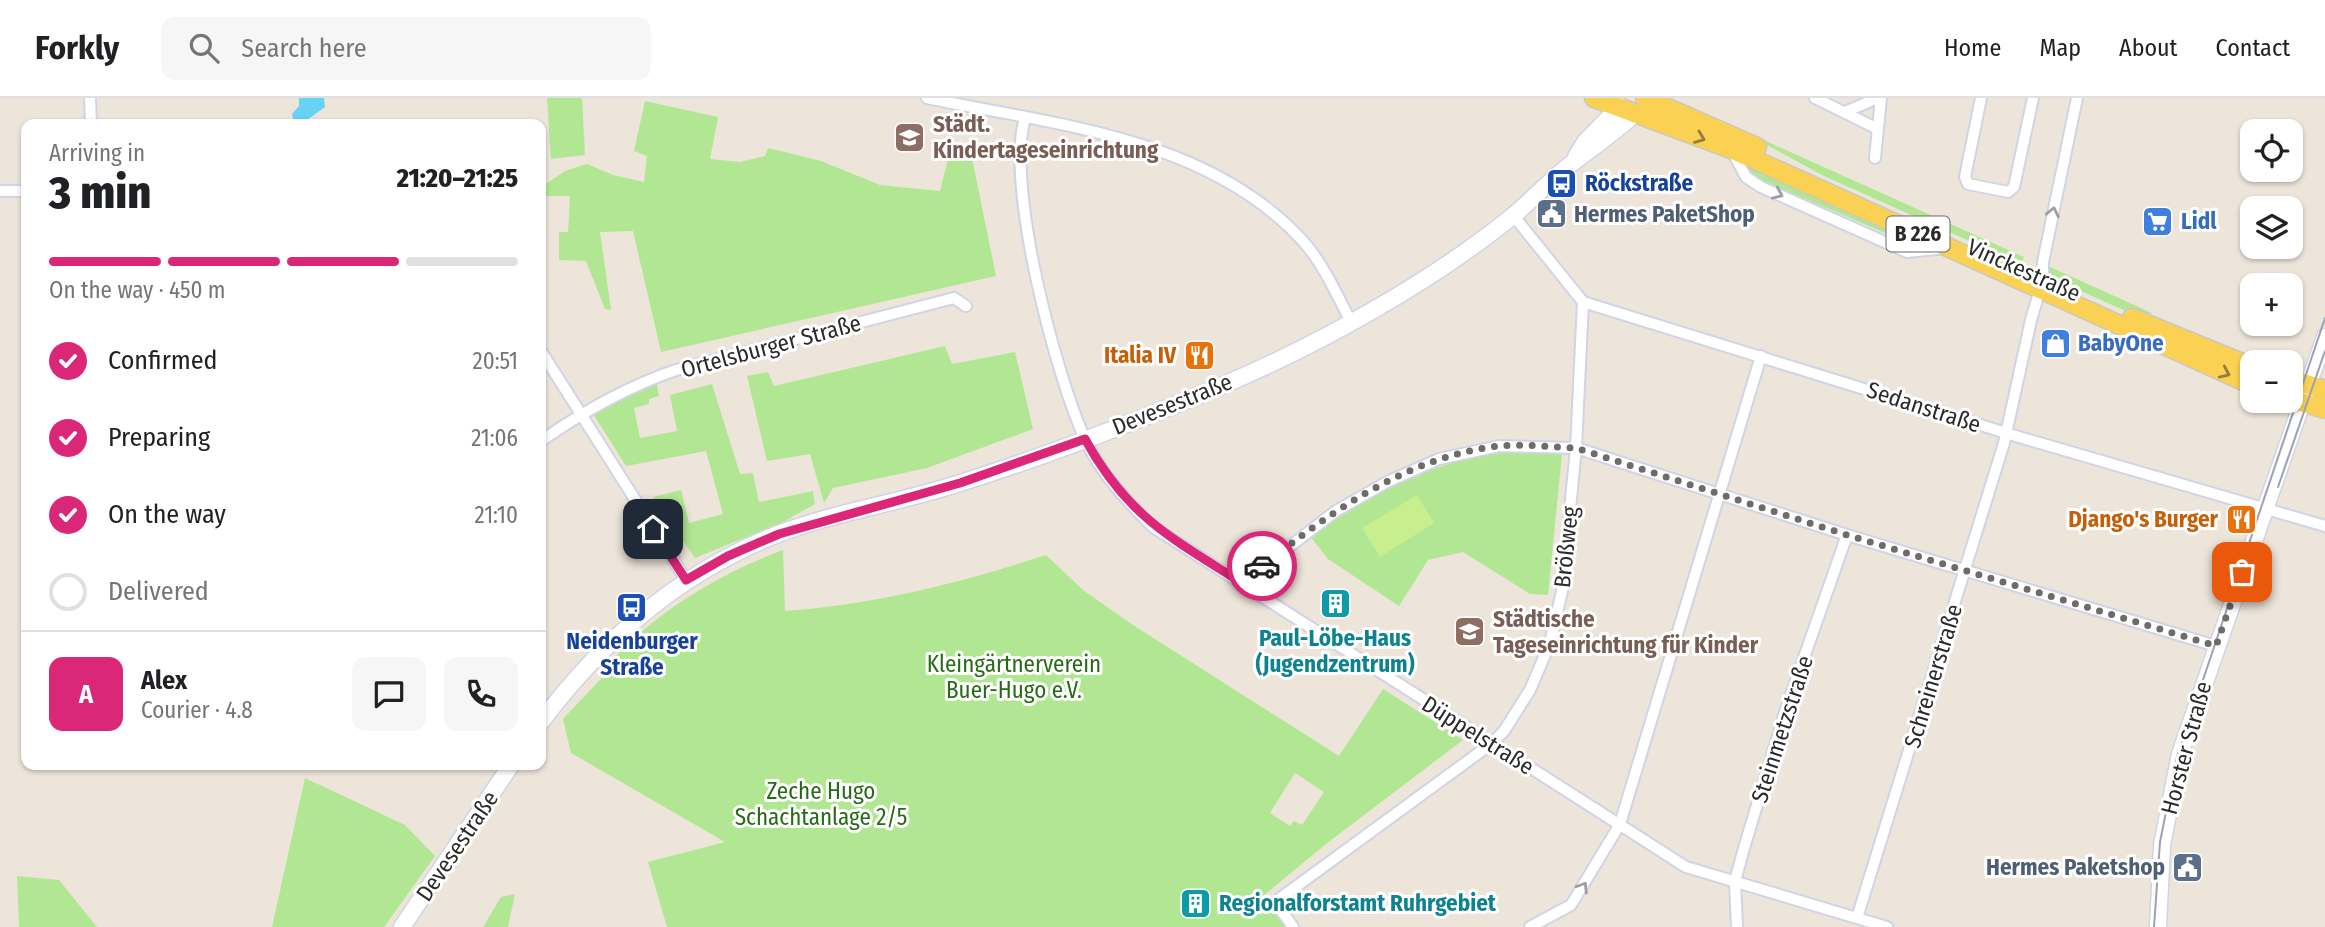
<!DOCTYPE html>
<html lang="en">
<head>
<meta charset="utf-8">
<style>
	:root { --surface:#fff; --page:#f6f6f6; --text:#202124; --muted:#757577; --line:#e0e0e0; --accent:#db2777 }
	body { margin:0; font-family:"Fira Sans Condensed",sans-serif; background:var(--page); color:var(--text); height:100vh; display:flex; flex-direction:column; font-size:26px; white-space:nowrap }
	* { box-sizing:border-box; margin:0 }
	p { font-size:23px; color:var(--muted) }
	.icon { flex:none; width:38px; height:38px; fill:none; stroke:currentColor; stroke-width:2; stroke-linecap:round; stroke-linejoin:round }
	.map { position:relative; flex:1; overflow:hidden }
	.drawer { position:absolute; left:21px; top:21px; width:525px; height:651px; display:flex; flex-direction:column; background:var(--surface); border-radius:14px; box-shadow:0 2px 5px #0004 }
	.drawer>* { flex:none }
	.tools { position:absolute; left:2240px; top:21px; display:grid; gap:14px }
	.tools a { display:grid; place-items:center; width:63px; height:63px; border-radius:14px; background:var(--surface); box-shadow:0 2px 5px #0004; font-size:35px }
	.pin { position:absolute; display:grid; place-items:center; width:60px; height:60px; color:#fff; margin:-30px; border-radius:14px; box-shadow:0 4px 10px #0006 }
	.courier { position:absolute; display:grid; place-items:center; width:70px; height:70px; margin:-35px; border:5px solid #db2777; border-radius:50%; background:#fff; color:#222; box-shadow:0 2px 9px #0007 }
	.head em { font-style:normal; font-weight:800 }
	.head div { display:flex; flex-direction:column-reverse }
	.head { display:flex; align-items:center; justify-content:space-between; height:119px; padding:0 28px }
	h1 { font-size:46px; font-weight:800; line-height:52px }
	.bar { display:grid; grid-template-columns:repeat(4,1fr); gap:10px 7px; align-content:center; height:84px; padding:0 28px }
	.bar i { height:9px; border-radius:5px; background:var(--line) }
	.bar .selected { background:var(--accent) }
	.bar p { grid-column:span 4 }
	.line { display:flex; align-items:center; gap:18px; padding:0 28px; border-top:2px solid var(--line) }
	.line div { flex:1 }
	.round { display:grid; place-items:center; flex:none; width:74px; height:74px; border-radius:14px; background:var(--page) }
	ol { padding:0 28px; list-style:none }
	li { display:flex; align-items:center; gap:21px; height:77px }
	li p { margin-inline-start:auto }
	li .icon { padding:7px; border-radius:50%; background:var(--accent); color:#fff; stroke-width:4 }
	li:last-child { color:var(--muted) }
	li i { width:38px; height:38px; border:4px solid var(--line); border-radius:50% }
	header { display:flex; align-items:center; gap:42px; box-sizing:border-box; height:98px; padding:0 35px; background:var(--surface); border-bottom:2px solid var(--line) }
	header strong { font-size:33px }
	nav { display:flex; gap:38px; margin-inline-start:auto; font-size:24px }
	.search { width:490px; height:63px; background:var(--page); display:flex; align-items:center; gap:18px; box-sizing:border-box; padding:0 24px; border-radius:14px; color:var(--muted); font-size:26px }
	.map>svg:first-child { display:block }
	.green { fill:#b1e793; fill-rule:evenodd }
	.pitch { fill:#c7ef8e }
	.water { fill:#66d2f6 }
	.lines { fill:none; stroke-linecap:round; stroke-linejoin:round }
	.street-casing { stroke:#d0d4e4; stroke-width:14 }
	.secondary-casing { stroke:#d0d4e4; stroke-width:19 }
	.primary-casing { stroke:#c8c8c8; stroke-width:21 }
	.street { stroke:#fff; stroke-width:10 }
	.secondary { stroke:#fff; stroke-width:16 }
	.primary { stroke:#fad153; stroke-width:18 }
	.tram { stroke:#9da1b5; stroke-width:2 }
	.oneway { stroke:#927e3e }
	.oneway2 { stroke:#9f9f9f }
	.done { stroke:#6e6b68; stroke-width:7; stroke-dasharray:0 12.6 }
	.route { stroke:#db2777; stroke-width:9 }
	.labels { text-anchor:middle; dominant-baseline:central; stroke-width:6; stroke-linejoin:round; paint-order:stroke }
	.shield { fill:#fff; stroke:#6a6a6a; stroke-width:2 }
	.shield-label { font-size:21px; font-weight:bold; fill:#2a2a2a }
	.education-label { font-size:23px; font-weight:bold; fill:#785e54; stroke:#fff; text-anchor:start }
	.transit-label { font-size:23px; font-weight:bold; fill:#164399; stroke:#fff; text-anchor:start }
	.service-label { font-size:23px; font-weight:bold; fill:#4e5e75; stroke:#fff; text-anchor:start }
	.shop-label { font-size:23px; font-weight:bold; fill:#366cbe; stroke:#fff; text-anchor:start }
	.street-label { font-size:23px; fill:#2a2a2a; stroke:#fff }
	.food-label { font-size:23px; font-weight:bold; fill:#c56008; stroke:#fff; text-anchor:end }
	.culture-label { font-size:23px; font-weight:bold; fill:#0d838f; stroke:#fff }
	.park-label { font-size:23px; fill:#286b15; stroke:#fff }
</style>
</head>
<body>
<header>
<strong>Forkly</strong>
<div class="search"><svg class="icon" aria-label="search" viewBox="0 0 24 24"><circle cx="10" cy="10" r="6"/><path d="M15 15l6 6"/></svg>Search here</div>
<nav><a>Home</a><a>Map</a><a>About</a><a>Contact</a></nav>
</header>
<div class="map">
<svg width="2325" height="829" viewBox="0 0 2325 829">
	<rect width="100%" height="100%" fill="#ede5da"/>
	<g class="green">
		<path d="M 547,0 L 582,0 L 585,57 L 551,61 Z"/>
		<path d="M 645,3 L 718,19 L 710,61 L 740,64 L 765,58 L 768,50 L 821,63 L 880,87 L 940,93 L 951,49 L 969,45 L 996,178 L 661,254 L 633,133 L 600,134 L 611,212 L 605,211 L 586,163 L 559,162 L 559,134 L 568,134 L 570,98 L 541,98 L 541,89 L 565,73 L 587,66 L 613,77 L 644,84 L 647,58 L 634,53 Z"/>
		<path d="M 1688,7 L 1699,13 L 2024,159 L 2021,166 L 1824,78 L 1745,35 L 1687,9 Z"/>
		<path d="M 1739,60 L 1936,148 L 1908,149 L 1906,144 L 1754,79 Z"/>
		<path d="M 2048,168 L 2152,215 L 2137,218 L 2056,182 L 2051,178 Z"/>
		<path d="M 945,248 L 952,266 L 1015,254 L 1033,331 L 927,370 L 833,390 L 824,405 L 810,356 L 767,363 L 747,278 L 768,274 L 774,288 Z"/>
		<path d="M 656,282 L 659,298 L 649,301 L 649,306 L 634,310 L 640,340 L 677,333 L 670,297 L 712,286 L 740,376 L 753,375 L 759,404 L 813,393 L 815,406 L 785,423 L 695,460 L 653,399 L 681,392 L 689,425 L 723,416 L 706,353 L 626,368 L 592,314 Z"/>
		<path d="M 1520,353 L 1562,356 L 1548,497 L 1530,496 L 1463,454 L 1428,462 L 1399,508 L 1328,461 L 1310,438 C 1377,394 1438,358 1520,353 Z"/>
		<path d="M 783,452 L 785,513 C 876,506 960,485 1046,457 L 1083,492 L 1133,527 L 1339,658 L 1383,591 L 1463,642 L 1326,746 L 1263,798 L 1285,829 L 667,829 L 648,764 L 725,744 L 571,655 L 563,621 L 613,568 L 609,566 C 655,514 719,476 783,452 ZM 1295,675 L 1324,694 L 1302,727 L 1294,723 L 1290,728 L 1270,715 Z"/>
		<path d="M 305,680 L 405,727 L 435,758 L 384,829 L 272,829 Z"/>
		<path d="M 17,778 L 59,782 L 97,829 L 19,829 Z"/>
		<path d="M 515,796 L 508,829 L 483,829 L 501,799 Z"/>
	</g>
	<path class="pitch" d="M 1417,397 L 1434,425 L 1380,459 L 1362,430 Z"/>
	<path class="water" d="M 299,0 L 324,0 L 325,9 L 307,22 L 294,25 L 292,16 L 299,8 Z"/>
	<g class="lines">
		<defs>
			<g id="street">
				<path d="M 90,0 L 91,26"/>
				<path d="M 927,0 C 1056,27 1207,39 1302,142 C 1323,165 1337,197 1351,224"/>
				<path d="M 1815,0 L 1878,31"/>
				<path d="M 1981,0 L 1965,79 L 1968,86 L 2008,94 L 2014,89 L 2033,0"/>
				<path d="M 1845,14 L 1878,0"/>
				<path d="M 1025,20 C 1005,86 1056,278 1085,341 C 1101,376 1127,403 1153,429 L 1686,769 L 1887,829"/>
				<path d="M 1732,53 L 1746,79 L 1761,89 L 1907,154 L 1946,150"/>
				<path d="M 1875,60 L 1881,0"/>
				<path d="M 0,93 L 26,93"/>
				<path d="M 1583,204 L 2019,339 L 2325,428"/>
				<path d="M 541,253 L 686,482"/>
				<path d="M 541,343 C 584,313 626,289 676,272 L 954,200 L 966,208"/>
				<path d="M 1242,485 L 1336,413 L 1387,384 L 1439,361 L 1499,348 L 1576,350 L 1847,437 L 2216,548"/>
				<path d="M 1857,820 L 2004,345 L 2031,222 L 2043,181 L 2043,164 L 2077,0"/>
				<path d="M 1293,829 L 1275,804 L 1491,646 L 1504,633 L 1530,592 L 1550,545 L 1562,493 L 1576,350 L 1583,204 L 1513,117"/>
				<path d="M 1530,829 L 1571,807 L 1620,726 L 1761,258"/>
				<path d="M 1737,829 L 1735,783 L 1744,750 L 1786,611 L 1847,437"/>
			</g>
			<g id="secondary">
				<path d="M 1576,59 L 1585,44 L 1620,8"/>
				<path d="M 541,624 C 604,540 680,474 778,436 C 836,414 898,405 957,386 C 1046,358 1135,324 1221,288 C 1318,247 1432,184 1514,117 C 1533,101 1550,82 1571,66 C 1593,49 1615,34 1636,15"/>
				<path d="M 402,829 L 511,667"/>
				<path d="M 2158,829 L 2162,747 L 2180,656 L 2325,239"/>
			</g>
			<g id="primary">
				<path d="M 1594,0 L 1731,51 L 2252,287"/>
				<path d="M 1645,0 L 1757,49"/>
				<path d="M 2132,220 L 2252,269"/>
				<path d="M 2291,281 L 2325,292"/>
				<path d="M 2291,301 L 2325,311"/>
			</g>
		</defs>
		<use href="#street" class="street-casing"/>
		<use href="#secondary" class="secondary-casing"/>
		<use href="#primary" class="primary-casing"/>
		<use href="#street" class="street"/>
		<use href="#secondary" class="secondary"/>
		<use href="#primary" class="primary"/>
		<g class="tram">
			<path d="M 2278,389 L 2325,253"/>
			<path d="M 2154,829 L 2160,744 L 2177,659 L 2325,220"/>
		</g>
	</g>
	<defs><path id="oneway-chevron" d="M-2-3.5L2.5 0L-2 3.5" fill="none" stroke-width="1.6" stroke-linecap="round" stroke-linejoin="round" transform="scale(1.75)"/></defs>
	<g class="oneway">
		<use href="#oneway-chevron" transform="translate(1700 40) rotate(21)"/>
		<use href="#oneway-chevron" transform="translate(2225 275) rotate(24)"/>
	</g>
	<g class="oneway2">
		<use href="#oneway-chevron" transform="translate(1778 96) rotate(24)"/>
		<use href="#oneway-chevron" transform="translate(2053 114) rotate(-78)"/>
		<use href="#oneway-chevron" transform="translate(1583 789) rotate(-58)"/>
	</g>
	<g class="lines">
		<path class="done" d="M 1262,468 C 1329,415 1405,361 1491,349 C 1519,345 1548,349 1576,350 L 1847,437 L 2216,548 L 2242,474"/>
		<path class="route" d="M 653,431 L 686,482 L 728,458 L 779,436 L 960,385 L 1085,341 C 1128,419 1170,439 1242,485 L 1262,468"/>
	</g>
	<defs>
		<symbol id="school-square" viewBox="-11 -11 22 22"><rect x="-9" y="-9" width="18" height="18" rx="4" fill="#8d6e63" stroke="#fff"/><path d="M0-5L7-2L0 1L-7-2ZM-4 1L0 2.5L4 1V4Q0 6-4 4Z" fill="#fff"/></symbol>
		<symbol id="bus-square" viewBox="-11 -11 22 22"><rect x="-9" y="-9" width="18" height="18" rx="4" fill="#1a4fb4" stroke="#fff"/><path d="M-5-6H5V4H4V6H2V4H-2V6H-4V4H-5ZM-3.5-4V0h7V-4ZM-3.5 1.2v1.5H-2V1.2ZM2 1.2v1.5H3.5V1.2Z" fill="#fff"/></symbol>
		<symbol id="civic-square" viewBox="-11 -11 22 22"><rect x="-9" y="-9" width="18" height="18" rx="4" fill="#5c6f8a" stroke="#fff"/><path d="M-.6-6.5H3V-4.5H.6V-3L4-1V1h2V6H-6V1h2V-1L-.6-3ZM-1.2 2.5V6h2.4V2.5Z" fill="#fff"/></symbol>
		<symbol id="supermarket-square" viewBox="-11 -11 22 22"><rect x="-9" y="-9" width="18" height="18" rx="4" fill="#3f7fe0" stroke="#fff"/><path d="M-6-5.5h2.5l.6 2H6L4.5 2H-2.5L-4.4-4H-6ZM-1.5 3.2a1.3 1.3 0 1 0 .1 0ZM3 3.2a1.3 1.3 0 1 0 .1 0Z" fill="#fff"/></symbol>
		<symbol id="shop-square" viewBox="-11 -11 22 22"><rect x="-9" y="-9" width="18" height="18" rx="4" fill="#3f7fe0" stroke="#fff"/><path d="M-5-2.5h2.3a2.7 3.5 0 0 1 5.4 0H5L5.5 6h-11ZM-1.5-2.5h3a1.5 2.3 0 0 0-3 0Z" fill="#fff"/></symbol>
		<symbol id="restaurant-square" viewBox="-11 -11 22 22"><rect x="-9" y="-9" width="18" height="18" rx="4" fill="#e8710a" stroke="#fff"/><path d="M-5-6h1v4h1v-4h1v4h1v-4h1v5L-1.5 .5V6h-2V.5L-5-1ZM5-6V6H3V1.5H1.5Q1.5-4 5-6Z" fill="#fff"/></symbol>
		<symbol id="building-square" viewBox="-11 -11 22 22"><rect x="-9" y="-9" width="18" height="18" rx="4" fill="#0f9aa8" stroke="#fff"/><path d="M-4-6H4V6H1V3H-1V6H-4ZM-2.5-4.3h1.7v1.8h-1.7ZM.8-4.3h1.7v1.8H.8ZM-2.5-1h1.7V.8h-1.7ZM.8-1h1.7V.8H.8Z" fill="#fff"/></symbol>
	</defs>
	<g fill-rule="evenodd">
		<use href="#school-square" x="892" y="22" width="35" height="35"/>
		<use href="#bus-square" x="1544" y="68" width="35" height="35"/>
		<use href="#civic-square" x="1534" y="98" width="35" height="35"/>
		<use href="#supermarket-square" x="2140" y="106" width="35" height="35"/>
		<use href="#shop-square" x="2038" y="228" width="35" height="35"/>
		<use href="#restaurant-square" x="1182" y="240" width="35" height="35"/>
		<use href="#restaurant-square" x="2224" y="404" width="35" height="35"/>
		<use href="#building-square" x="1318" y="488" width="35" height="35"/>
		<use href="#bus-square" x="614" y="492" width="35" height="35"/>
		<use href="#school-square" x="1452" y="516" width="35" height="35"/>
		<use href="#civic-square" x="2170" y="752" width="35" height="35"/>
		<use href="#building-square" x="1178" y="788" width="35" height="35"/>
	</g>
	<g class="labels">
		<rect class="shield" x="1886.5" y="118.5" width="63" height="35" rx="5"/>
		<g class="shield-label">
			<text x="1918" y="136">B 226</text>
		</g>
		<g class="education-label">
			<text x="933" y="26">Städt.<tspan x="933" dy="26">Kindertageseinrichtung</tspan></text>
			<text x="1493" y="521">Städtische<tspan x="1493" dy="26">Tageseinrichtung für Kinder</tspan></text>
		</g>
		<g class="transit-label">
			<text x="1585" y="85">Röckstraße</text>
			<text x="632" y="543" text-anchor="middle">Neidenburger<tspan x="632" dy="26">Straße</tspan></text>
		</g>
		<g class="service-label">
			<text x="1574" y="116">Hermes PaketShop</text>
			<text x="2165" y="769" text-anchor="end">Hermes Paketshop</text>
		</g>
		<g class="shop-label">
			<text x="2181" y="123">Lidl</text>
			<text x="2078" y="245">BabyOne</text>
		</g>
		<g class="street-label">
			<text transform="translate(2024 172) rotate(24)">Vinckestraße</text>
			<text transform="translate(771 248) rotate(-15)">Ortelsburger Straße</text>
			<text transform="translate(1172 306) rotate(-22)">Devesestraße</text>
			<text transform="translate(1924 309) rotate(18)">Sedanstraße</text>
			<text transform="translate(1566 449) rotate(-84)">Brößweg</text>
			<text transform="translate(1933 578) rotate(-73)">Schreinerstraße</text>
			<text transform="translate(1782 631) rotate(-72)">Steinmetzstraße</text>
			<text transform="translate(1478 637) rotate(32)">Düppelstraße</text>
			<text transform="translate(2186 650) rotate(-75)">Horster Straße</text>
			<text transform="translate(457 748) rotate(-56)">Devesestraße</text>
		</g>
		<g class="food-label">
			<text x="1176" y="257">Italia IV</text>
			<text x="2218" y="421">Django's Burger</text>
		</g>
		<g class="culture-label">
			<text x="1335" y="540">Paul-Löbe-Haus<tspan x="1335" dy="26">(Jugendzentrum)</tspan></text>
			<text x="1219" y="805" text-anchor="start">Regionalforstamt Ruhrgebiet</text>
		</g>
		<g class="park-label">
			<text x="1014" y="566">Kleingärtnerverein<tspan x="1014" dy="26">Buer-Hugo e.V.</tspan></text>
			<text x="821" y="693">Zeche Hugo<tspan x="821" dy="26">Schachtanlage 2/5</tspan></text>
		</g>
	</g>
</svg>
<div class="tools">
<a><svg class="icon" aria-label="locate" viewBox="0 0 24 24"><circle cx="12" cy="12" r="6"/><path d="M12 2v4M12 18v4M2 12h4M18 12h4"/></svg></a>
<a><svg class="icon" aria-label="layers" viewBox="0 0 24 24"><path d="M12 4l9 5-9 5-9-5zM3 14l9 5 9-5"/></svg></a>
<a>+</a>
<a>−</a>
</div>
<div class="pin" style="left:2242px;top:474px;background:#ea580c"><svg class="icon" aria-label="bag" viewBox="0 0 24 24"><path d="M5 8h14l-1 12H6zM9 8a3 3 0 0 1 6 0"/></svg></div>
<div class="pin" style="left:653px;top:431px;background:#1f2937"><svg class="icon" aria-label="home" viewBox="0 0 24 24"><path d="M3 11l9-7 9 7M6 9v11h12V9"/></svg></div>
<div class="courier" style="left:1262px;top:468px"><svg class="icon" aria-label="car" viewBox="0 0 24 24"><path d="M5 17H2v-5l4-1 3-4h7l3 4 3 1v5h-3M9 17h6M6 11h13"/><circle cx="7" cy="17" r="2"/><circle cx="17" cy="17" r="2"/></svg></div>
<section class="drawer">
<div class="head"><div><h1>3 min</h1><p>Arriving in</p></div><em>21:20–21:25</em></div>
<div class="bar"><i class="selected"></i><i class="selected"></i><i class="selected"></i><i></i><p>On the way · 450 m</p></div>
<ol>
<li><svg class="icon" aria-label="check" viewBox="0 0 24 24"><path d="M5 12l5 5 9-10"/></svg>Confirmed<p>20:51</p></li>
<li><svg class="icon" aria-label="check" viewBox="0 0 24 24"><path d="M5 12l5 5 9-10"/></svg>Preparing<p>21:06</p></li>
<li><svg class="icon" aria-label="check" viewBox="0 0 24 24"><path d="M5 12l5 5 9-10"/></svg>On the way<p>21:10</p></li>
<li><i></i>Delivered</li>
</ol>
<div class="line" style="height:126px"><b class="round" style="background:var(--accent);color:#fff">A</b><div><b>Alex</b><p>Courier · 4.8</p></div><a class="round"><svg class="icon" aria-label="chat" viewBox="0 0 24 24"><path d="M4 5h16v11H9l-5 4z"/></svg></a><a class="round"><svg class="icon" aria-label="phone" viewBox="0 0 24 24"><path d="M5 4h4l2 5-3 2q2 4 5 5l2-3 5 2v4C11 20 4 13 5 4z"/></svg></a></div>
</section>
</div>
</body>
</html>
